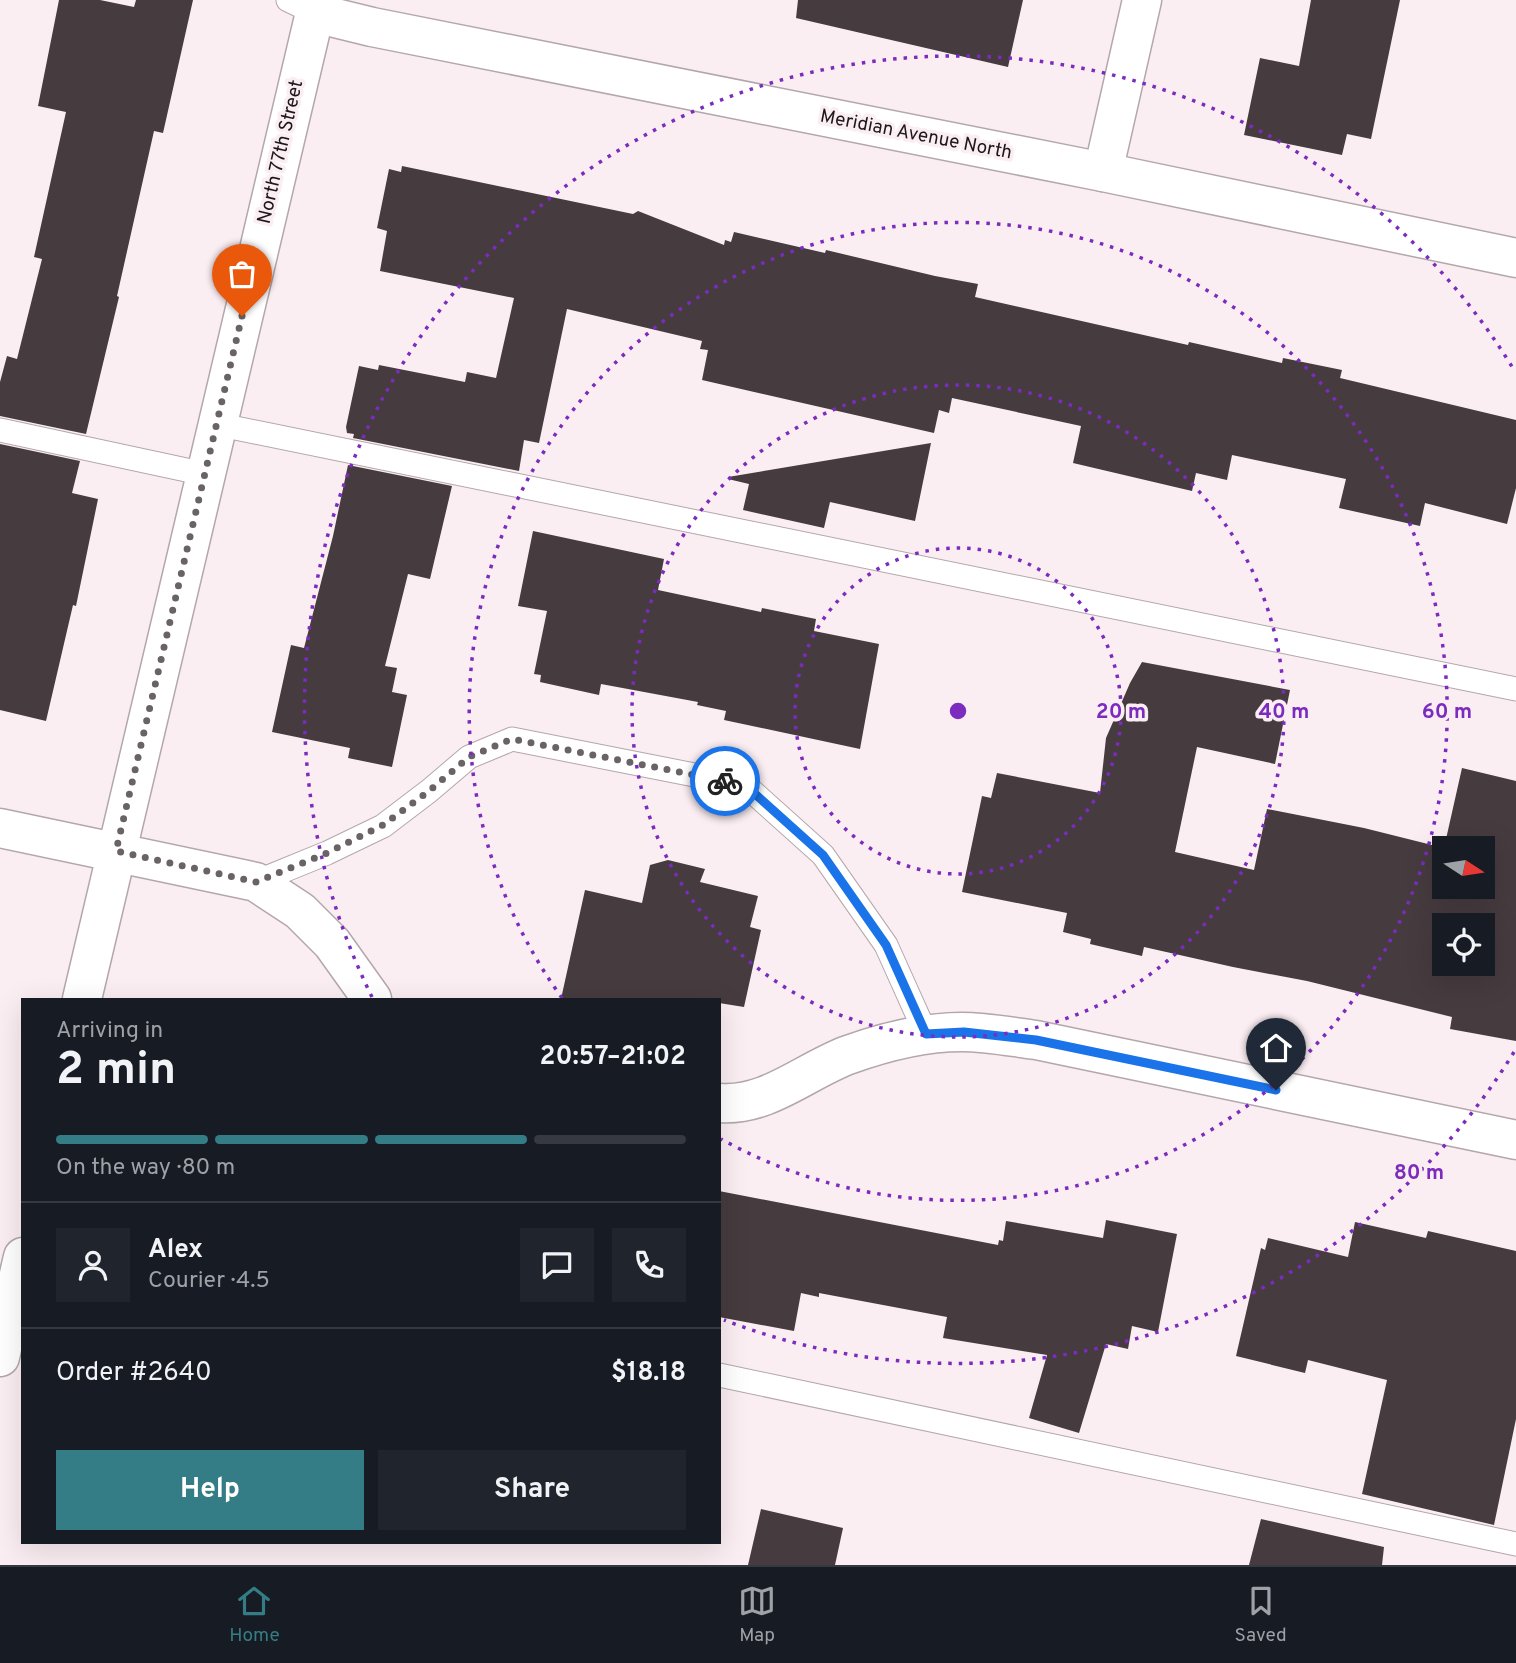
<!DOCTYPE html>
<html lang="en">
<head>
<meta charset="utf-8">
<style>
	:root { --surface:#171b24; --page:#20242c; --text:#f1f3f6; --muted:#9ea1a6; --line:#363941; --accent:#357d86 }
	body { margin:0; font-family:Overpass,sans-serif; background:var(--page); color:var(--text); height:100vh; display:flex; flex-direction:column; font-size:26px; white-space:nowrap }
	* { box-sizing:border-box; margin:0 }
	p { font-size:23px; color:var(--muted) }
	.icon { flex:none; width:38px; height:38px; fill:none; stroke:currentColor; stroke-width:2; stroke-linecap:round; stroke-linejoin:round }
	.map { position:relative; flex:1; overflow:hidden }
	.sheet { position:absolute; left:21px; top:998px; width:700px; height:546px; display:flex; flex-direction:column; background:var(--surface); border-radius:0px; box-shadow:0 7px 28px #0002 }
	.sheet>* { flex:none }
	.needle { width:46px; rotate:102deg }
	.controls { position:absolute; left:1432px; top:836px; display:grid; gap:14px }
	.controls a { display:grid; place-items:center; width:63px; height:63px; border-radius:0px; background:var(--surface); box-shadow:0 7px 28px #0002; font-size:35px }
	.pin { position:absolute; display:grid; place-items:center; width:60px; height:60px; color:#fff; margin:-72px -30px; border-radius:50% 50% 50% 0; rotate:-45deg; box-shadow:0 0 7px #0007 }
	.pin .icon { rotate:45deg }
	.courier { position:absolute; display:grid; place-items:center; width:70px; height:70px; margin:-35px; border:5px solid #1a73e8; border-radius:50%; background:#fff; color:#222; box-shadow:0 2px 9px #0007 }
	.headline em { font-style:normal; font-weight:700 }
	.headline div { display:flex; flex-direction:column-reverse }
	.headline { display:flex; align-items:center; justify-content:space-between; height:119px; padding:0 35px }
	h1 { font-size:46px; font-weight:700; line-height:52px }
	.bar { display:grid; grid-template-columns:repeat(4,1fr); gap:10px 7px; align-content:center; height:84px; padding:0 35px }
	.bar i { height:9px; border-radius:5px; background:var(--line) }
	.bar .on { background:var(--accent) }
	.bar p { grid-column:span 4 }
	.line { display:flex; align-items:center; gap:18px; padding:0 35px; border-top:2px solid var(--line) }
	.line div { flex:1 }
	.round { display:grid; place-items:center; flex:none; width:74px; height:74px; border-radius:0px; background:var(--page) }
	.action { display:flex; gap:14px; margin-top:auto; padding:14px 35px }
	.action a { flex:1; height:80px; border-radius:0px; background:var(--accent); color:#fff; font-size:28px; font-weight:700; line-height:80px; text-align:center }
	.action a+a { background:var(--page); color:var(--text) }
	.menu { display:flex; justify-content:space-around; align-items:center; height:98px; border-top:2px solid var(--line); background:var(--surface); font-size:19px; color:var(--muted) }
	.menu a { display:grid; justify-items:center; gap:4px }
	.menu .on { color:var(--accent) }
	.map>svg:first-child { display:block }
	.building { fill:#463b3f; fill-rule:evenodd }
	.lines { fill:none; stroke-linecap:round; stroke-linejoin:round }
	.lane-casing { stroke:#b4a7ab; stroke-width:25 }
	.street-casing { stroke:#b4a7ab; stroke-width:41 }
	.lane { stroke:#fff; stroke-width:23 }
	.street { stroke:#fff; stroke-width:38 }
	.done { stroke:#6a6365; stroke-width:7; stroke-dasharray:0 12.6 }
	.route { stroke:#1a73e8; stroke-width:9 }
	.ring { fill:none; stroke:#7b2cbf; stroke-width:3.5; stroke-dasharray:3.5 7 }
	.labels { text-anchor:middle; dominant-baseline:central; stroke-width:7; stroke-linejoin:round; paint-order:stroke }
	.street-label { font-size:19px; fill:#1c1819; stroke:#fbeef2 }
	.centre { fill:#7b2cbf; stroke:#fbeef2; stroke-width:3.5 }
	.ring-label { font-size:21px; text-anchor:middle; font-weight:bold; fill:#7b2cbf; stroke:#fbeef2; stroke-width:7; stroke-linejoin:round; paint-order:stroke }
</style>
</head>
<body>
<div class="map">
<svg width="1516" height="1565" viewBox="0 0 1516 1565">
	<rect width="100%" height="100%" fill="#fbeef2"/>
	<g class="building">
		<path d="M 59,0 L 100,0 L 134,7 L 136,0 L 193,0 L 163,133 L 154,131 L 117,296 L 119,297 L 86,434 L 0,416 L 0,382 L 7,356 L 17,359 L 42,259 L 34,257 L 66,112 L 38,106 Z"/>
		<path d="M 798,0 L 1023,0 L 1008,67 L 796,18 Z"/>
		<path d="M 1311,0 L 1400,0 L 1371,139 L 1347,134 L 1342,155 L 1244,135 L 1260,58 L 1299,66 Z"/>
		<path d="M 402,166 L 633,214 L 638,211 L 724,245 L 725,240 L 731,242 L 734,232 L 825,253 L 826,250 L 935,276 L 978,284 L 975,297 L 1188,345 L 1189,342 L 1282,363 L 1283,358 L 1342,370 L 1340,378 L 1516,420 L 1516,488 L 1507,524 L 1425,503 L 1420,526 L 1339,508 L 1346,479 L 1232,455 L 1227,480 L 1196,473 L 1192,491 L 1073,463 L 1081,426 L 952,398 L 949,413 L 939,410 L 934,433 L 702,380 L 708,350 L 700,349 L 702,341 L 567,309 L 539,443 L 524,440 L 519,471 L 353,438 L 354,434 L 347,433 L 346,427 L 359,366 L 378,370 L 379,365 L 465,382 L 467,372 L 496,378 L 514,298 L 380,271 L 387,231 L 377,228 L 389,169 L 401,172 Z"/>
		<path d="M 931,443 L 915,521 L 830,502 L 824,528 L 743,510 L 749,484 L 728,479 L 728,477 Z"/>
		<path d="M 0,444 L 80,461 L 72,493 L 98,499 L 76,606 L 73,605 L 46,721 L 0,710 Z"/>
		<path d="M 348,465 L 452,486 L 430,579 L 408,574 L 385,666 L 397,668 L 392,692 L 407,695 L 392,767 L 348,758 L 350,748 L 272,732 L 291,645 L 304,648 L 333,536 Z"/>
		<path d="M 533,531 L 664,559 L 658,590 L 761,612 L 762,608 L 816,619 L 814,631 L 879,644 L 860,749 L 724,720 L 726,711 L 697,705 L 698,702 L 601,684 L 599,695 L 540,682 L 541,675 L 534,674 L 547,611 L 518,606 Z"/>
		<path d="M 1142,662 L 1290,690 L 1275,764 L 1197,747 L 1175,852 L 1254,870 L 1267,809 L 1364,828 L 1444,848 L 1462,768 L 1516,781 L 1516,1041 L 1450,1029 L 1452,1017 L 1307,981 L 1233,967 L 1144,947 L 1142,956 L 1090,944 L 1091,939 L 1063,932 L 1067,913 L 962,892 L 982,796 L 991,798 L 997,773 L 1100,793 L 1106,738 L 1130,683 ZM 1444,849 L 1482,849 L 1482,887 L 1444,887 ZM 1444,926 L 1482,926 L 1482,964 L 1444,964 Z"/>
		<path d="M 668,860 L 705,869 L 700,882 L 758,896 L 750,927 L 761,930 L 744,1007 L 719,1003 L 719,999 L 561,999 L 585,890 L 642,903 L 650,865 Z"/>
		<path d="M 719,1191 L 998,1245 L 999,1240 L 1003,1241 L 1006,1221 L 1103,1238 L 1106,1220 L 1177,1234 L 1158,1332 L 1132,1326 L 1128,1349 L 1106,1344 L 1079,1433 L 1029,1418 L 1047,1355 L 943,1338 L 947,1317 L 819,1293 L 819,1297 L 801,1293 L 794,1331 L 719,1317 Z"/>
		<path d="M 1355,1222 L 1426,1238 L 1428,1231 L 1516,1251 L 1516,1419 L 1494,1525 L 1362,1494 L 1387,1380 L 1308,1360 L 1305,1373 L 1236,1356 L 1261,1248 L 1265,1250 L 1268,1238 L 1348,1257 Z"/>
		<path d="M 761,1509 L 843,1528 L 835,1565 L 748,1565 Z"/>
		<path d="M 1261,1519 L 1384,1547 L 1382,1565 L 1249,1565 Z"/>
	</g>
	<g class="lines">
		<defs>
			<g id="lane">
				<path d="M 288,0 L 315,13"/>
				<path d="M 216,424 L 1516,689"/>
				<path d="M 0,430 L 205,474"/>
				<path d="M 256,882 L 327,853 L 383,826 L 429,791 L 469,757 L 512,739 L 745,785 L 823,855 L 886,945 L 926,1034"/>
				<path d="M 719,1375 L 1516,1544"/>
			</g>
			<g id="street">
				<path d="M 315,13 L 372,27 L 1103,172 L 1516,258"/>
				<path d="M 1103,172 L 1142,0"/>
				<path d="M 0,828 L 256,882 L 300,911 L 332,943 L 372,999"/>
				<path d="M 82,999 L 318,0"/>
				<path d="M 719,1103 C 767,1107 805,1071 848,1055 C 884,1042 923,1032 962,1032 C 986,1032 1012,1037 1036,1040 L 1516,1140"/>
				<path d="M 0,1357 L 23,1257"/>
			</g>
		</defs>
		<use href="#lane" class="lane-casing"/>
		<use href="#street" class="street-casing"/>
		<use href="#lane" class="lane"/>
		<use href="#street" class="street"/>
	</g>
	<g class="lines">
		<path class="done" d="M 242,316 L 116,851 L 256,882 L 327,853 L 383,825 L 429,791 L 469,757 L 512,739 L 725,781"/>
		<path class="route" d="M 725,781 L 745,785 L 823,855 L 886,945 L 926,1034 L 964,1032 L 1036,1040 L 1276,1090"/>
	</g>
	<g class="ring">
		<circle cx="958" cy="711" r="163"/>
		<circle cx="958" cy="711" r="326"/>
		<path d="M562 998A489 489 0 1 1 721 1139"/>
		<path d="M1514 1052A652 652 0 0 1 724 1320M372 997A652 652 0 0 1 1514 370"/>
	</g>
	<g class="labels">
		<g class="street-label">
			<text transform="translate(916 135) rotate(11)">Meridian Avenue North</text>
			<text transform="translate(281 152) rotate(-77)">North 77th Street</text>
		</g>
	</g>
	<circle cx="958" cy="711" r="10" class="centre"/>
	<g class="ring-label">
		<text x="1121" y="718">20 m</text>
		<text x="1284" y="718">40 m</text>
		<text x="1447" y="718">60 m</text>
		<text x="1419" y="1179">80 m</text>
	</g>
</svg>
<div class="controls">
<a><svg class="needle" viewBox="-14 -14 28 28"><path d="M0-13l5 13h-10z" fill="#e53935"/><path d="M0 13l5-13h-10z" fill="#9ea1a6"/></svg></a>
<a><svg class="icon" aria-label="locate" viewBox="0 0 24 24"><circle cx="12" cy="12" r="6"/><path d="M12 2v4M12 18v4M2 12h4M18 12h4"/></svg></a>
</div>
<div class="pin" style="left:242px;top:316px;background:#ea580c"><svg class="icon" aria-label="bag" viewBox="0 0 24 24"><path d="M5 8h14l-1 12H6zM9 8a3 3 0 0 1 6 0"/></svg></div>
<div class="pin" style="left:1276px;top:1090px;background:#1f2937"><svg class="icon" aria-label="home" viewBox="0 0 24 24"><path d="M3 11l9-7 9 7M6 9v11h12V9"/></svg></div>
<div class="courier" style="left:725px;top:781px"><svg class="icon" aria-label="bike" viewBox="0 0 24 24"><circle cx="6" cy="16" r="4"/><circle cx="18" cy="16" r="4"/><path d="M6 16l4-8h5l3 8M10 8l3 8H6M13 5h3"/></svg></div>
<section class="sheet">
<div class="headline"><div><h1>2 min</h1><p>Arriving in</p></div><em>20:57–21:02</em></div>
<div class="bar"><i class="on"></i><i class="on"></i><i class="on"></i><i></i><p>On the way · 80 m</p></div>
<div class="line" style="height:126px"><a class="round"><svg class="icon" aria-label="person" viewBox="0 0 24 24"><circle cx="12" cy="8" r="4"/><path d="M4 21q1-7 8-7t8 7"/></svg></a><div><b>Alex</b><p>Courier · 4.5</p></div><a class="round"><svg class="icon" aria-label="chat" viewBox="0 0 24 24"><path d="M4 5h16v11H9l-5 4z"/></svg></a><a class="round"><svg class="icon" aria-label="phone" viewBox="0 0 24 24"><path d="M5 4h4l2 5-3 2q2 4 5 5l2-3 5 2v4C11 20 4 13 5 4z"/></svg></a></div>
<div class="line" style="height:91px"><div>Order #2640</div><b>$18.18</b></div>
<div class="action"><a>Help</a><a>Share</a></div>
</section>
</div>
<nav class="menu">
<a class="on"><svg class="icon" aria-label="home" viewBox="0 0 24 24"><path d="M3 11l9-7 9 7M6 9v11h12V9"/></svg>Home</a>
<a><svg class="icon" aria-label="map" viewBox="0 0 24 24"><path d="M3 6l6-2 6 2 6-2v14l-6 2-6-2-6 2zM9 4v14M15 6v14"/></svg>Map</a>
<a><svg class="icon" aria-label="saved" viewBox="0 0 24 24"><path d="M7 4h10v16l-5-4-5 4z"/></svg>Saved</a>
</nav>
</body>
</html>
